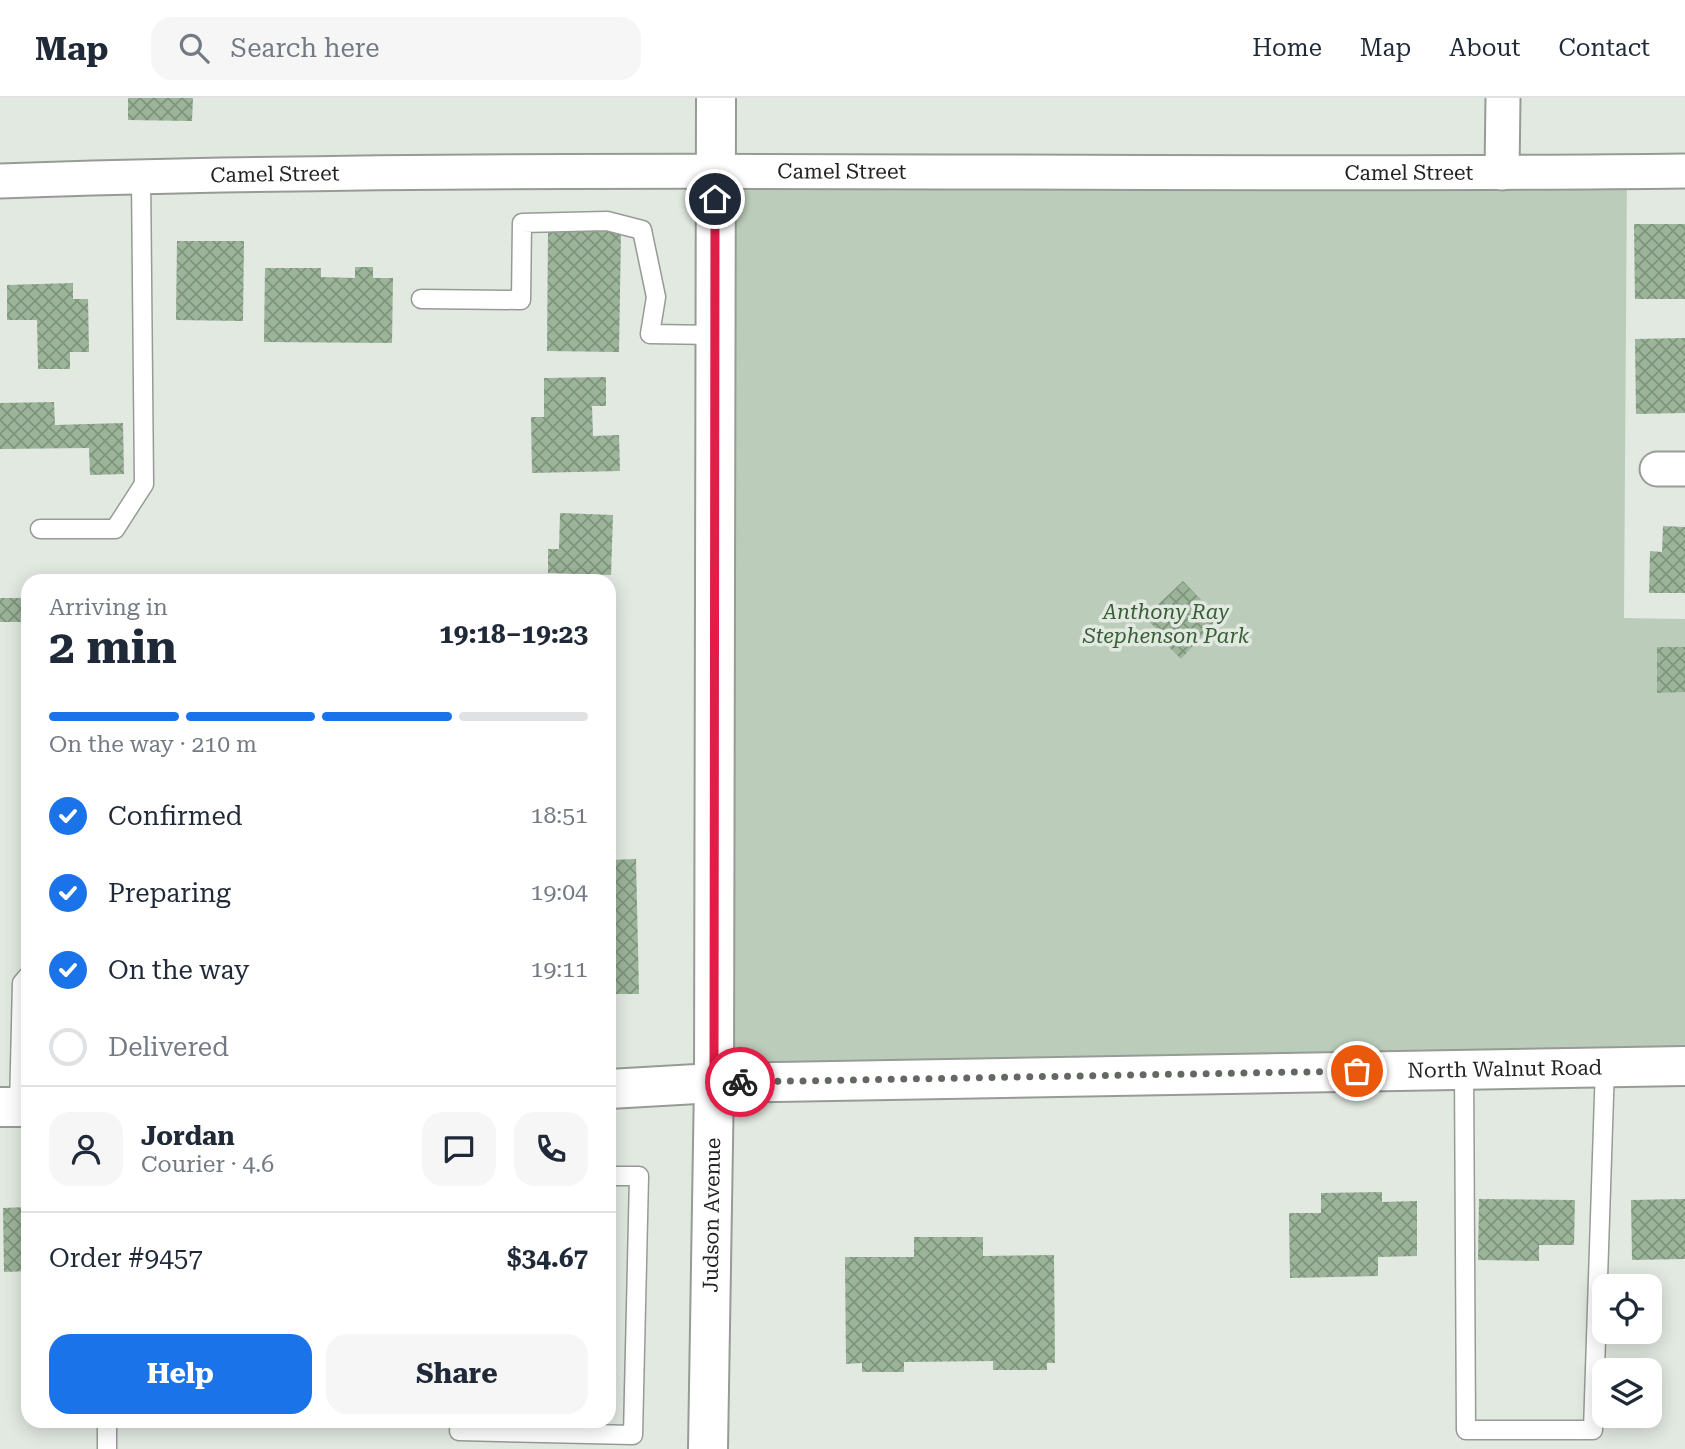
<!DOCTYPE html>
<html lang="en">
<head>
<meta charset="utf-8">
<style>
	:root { --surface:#fff; --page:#f6f6f7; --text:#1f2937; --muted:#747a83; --line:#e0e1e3; --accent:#1a73e8 }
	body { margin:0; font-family:"Roboto Serif",serif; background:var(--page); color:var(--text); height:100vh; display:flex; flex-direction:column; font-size:26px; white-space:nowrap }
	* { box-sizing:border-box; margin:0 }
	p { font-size:23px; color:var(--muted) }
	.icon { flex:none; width:38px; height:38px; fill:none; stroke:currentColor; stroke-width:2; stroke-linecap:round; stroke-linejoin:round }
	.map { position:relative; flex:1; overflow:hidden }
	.sheet { position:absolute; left:21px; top:476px; width:595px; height:854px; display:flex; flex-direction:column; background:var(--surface); border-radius:21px; box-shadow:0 4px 18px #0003 }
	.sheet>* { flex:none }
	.buttons { position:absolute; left:1592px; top:1176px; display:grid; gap:14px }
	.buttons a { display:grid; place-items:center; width:70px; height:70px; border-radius:14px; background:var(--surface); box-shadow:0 4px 18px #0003; font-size:35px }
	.pin { position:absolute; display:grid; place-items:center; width:60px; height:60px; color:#fff; margin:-30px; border:4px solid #fff; border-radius:50%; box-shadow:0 2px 7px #0007 }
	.courier { position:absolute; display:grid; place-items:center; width:70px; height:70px; margin:-35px; border:5px solid #e11d48; border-radius:50%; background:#fff; color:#222; box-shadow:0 2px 9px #0007 }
	.head em { font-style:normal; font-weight:700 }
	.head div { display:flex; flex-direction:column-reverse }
	.head { display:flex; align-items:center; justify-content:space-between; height:119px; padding:0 28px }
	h1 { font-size:46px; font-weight:700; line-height:52px }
	.bar { display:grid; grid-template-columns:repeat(4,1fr); gap:10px 7px; align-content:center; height:84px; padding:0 28px }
	.bar i { height:9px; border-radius:5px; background:var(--line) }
	.bar .current { background:var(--accent) }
	.bar p { grid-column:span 4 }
	.line { display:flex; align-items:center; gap:18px; padding:0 28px; border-top:2px solid var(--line) }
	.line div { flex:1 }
	.round { display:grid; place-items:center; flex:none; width:74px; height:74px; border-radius:21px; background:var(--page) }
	ol { padding:0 28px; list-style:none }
	li { display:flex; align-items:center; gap:21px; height:77px }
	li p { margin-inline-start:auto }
	li .icon { padding:7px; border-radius:50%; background:var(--accent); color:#fff; stroke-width:4 }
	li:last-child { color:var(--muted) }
	li i { width:38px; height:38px; border:4px solid var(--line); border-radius:50% }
	.button { display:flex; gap:14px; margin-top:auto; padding:14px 28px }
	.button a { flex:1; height:80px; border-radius:21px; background:var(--accent); color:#fff; font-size:28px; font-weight:700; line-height:80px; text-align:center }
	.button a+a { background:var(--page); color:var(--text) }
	header { display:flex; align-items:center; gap:42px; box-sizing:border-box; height:98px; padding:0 35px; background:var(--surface); border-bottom:2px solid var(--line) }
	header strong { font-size:33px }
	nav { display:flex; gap:38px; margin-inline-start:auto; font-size:24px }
	.search { width:490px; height:63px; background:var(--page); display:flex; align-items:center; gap:18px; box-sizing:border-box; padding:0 24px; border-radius:21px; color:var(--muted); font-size:26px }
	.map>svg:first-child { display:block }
	.green { fill:#bbccba }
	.building { fill:url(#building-cross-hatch) }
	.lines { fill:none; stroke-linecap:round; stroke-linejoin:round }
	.service-casing { stroke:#969c95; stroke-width:21 }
	.minor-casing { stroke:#969c95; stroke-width:37 }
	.tertiary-casing { stroke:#969c95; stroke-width:42 }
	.service { stroke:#fff; stroke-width:18 }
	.minor { stroke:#fff; stroke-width:33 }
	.tertiary { stroke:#fff; stroke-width:38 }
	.done { stroke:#636863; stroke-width:7; stroke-dasharray:0 12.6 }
	.route { stroke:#e11d48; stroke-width:9 }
	.labels { text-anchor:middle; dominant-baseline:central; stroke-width:7; stroke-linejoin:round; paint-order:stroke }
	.street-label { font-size:21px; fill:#1f221f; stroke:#e2e9e1 }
	.park-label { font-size:21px; font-style:italic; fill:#385e37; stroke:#e2e9e1 }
</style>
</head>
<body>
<header>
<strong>Map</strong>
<div class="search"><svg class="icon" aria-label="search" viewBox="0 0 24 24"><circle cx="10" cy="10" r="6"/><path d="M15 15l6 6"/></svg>Search here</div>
<nav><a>Home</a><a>Map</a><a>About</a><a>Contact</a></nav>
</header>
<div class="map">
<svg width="1685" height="1351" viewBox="0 0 1685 1351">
	<defs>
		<pattern id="building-cross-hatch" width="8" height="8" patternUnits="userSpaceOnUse" patternTransform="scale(1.75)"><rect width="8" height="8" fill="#9cb59a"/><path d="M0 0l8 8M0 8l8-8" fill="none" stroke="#7f937d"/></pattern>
	</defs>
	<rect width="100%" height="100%" fill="#e2e9e1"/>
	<path class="green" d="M 715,74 L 1627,74 L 1624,520 L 1685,521 L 1685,969 L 714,985 Z"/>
	<g class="building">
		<path d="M 128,0 L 193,0 L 192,23 L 128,22 Z"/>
		<path d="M 1634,126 L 1685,126 L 1685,201 L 1635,201 Z"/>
		<path d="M 548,132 L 621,133 L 619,254 L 547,253 Z"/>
		<path d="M 177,143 L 244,143 L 243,223 L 176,222 Z"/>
		<path d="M 355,169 L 373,169 L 373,180 L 393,180 L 392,245 L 264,244 L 265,170 L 321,170 L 321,179 L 355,180 Z"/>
		<path d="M 73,185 L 73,201 L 88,201 L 89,254 L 70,254 L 70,271 L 38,271 L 37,222 L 7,222 L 7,187 Z"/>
		<path d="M 1685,240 L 1685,315 L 1636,316 L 1635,241 Z"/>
		<path d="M 606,279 L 606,308 L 592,308 L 593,338 L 619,337 L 620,373 L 532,375 L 531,319 L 544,319 L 544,280 Z"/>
		<path d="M 54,304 L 55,327 L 123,325 L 124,376 L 90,377 L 89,350 L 0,351 L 0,305 Z"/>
		<path d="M 560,415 L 613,417 L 611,477 L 548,475 L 548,451 L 559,451 Z"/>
		<path d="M 1663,428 L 1685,429 L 1685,495 L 1649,495 L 1650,453 L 1662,454 Z"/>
		<path d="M 1183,483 L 1218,520 L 1181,561 L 1167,547 L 1170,545 L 1145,519 Z"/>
		<rect x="0" y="500" width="28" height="24"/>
		<path d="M 1657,549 L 1685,549 L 1685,594 L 1657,595 Z"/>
		<path d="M 636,761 L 639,896 L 609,896 L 609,762 Z"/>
		<path d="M 1382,1094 L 1382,1104 L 1417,1103 L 1417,1158 L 1378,1159 L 1378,1178 L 1290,1180 L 1289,1115 L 1321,1115 L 1321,1095 Z"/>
		<path d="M 609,1100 L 613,1100 L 611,1198 L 609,1198 Z"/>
		<path d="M 1479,1101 L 1575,1102 L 1574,1147 L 1539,1147 L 1539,1163 L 1478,1162 Z"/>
		<path d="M 1685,1101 L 1685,1161 L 1632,1162 L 1631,1102 Z"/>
		<path d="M 28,1109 L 28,1173 L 4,1174 L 3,1110 Z"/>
		<path d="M 914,1139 L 983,1139 L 983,1158 L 1054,1157 L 1055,1265 L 1047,1265 L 1047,1272 L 993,1272 L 993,1263 L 904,1264 L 904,1274 L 862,1274 L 862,1265 L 846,1266 L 845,1159 L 914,1159 Z"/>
	</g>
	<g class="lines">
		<defs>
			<g id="service">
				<path d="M 421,201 L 521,202 L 522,125 L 607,123 L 642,132 L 656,199 L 650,236 L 716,237"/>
				<path d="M 40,431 L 115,431 L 144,386 L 141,78"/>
				<path d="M 1464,970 L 1466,1332 L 1593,1332 L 1605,968"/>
				<path d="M 19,1009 L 22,885 L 28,878"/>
				<path d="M 460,1323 L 459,1333 L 633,1337 L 639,1078 L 609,1078"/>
				<path d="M 107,1351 L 107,1323"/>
			</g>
			<g id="minor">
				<path d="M 1502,75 L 1503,0"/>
				<path id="s1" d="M 0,83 C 561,64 1123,80 1685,73"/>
				<path d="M 1657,371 L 1685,371"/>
			</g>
			<g id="tertiary">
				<path id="s2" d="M 609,991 L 714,985 L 1685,968"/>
				<path d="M 0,1009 L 28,1009"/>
				<path id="s3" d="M 708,1351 L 714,985 L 716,0"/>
			</g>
		</defs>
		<use href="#service" class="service-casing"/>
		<use href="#minor" class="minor-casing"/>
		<use href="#tertiary" class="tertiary-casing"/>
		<use href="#service" class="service"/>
		<use href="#minor" class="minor"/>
		<use href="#tertiary" class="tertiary"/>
	</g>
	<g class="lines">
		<path class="done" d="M 740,984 L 1357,973"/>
		<path class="route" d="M 715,101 L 714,985 L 740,984"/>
	</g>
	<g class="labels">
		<g class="street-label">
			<text stroke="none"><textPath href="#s1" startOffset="842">Camel Street</textPath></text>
			<text stroke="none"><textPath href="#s1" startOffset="1409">Camel Street</textPath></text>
			<text stroke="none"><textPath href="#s1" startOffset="275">Camel Street</textPath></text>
			<text stroke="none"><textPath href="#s2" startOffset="896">North Walnut Road</textPath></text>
			<text stroke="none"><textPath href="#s3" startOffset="234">Judson Avenue</textPath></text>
		</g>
		<g class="park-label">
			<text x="1166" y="514">Anthony Ray<tspan x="1166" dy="24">Stephenson Park</tspan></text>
		</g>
	</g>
</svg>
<div class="buttons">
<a><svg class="icon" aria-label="locate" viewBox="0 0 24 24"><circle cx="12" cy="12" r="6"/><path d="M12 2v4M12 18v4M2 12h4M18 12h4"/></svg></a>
<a><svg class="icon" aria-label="layers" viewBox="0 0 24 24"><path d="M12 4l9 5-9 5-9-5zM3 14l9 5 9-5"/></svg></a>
</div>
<div class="pin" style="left:1357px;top:973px;background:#ea580c"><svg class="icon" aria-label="bag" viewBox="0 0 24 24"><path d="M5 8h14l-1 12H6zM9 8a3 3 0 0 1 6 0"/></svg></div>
<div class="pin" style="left:715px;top:101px;background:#1f2937"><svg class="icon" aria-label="home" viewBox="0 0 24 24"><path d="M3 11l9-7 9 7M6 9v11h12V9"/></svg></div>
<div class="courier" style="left:740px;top:984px"><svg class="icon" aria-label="bike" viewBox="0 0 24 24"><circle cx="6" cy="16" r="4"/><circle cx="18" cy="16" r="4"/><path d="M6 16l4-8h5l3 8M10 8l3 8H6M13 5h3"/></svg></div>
<section class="sheet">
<div class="head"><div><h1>2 min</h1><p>Arriving in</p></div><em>19:18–19:23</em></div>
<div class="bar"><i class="current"></i><i class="current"></i><i class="current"></i><i></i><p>On the way · 210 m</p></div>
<ol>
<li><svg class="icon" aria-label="check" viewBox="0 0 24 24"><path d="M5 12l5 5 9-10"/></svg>Confirmed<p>18:51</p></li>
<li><svg class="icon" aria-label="check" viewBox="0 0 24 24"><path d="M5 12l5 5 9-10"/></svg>Preparing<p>19:04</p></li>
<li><svg class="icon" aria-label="check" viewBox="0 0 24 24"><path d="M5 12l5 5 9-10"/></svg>On the way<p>19:11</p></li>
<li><i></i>Delivered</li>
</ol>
<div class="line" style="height:126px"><a class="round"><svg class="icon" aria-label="person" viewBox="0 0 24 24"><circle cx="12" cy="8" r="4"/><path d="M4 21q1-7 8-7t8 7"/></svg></a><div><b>Jordan</b><p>Courier · 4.6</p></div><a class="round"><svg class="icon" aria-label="chat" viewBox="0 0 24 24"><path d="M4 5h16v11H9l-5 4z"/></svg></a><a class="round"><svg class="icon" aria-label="phone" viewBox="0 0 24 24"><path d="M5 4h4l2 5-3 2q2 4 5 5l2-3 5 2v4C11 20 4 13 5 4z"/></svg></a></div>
<div class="line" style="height:91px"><div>Order #9457</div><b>$34.67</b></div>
<div class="button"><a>Help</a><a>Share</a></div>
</section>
</div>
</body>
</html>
